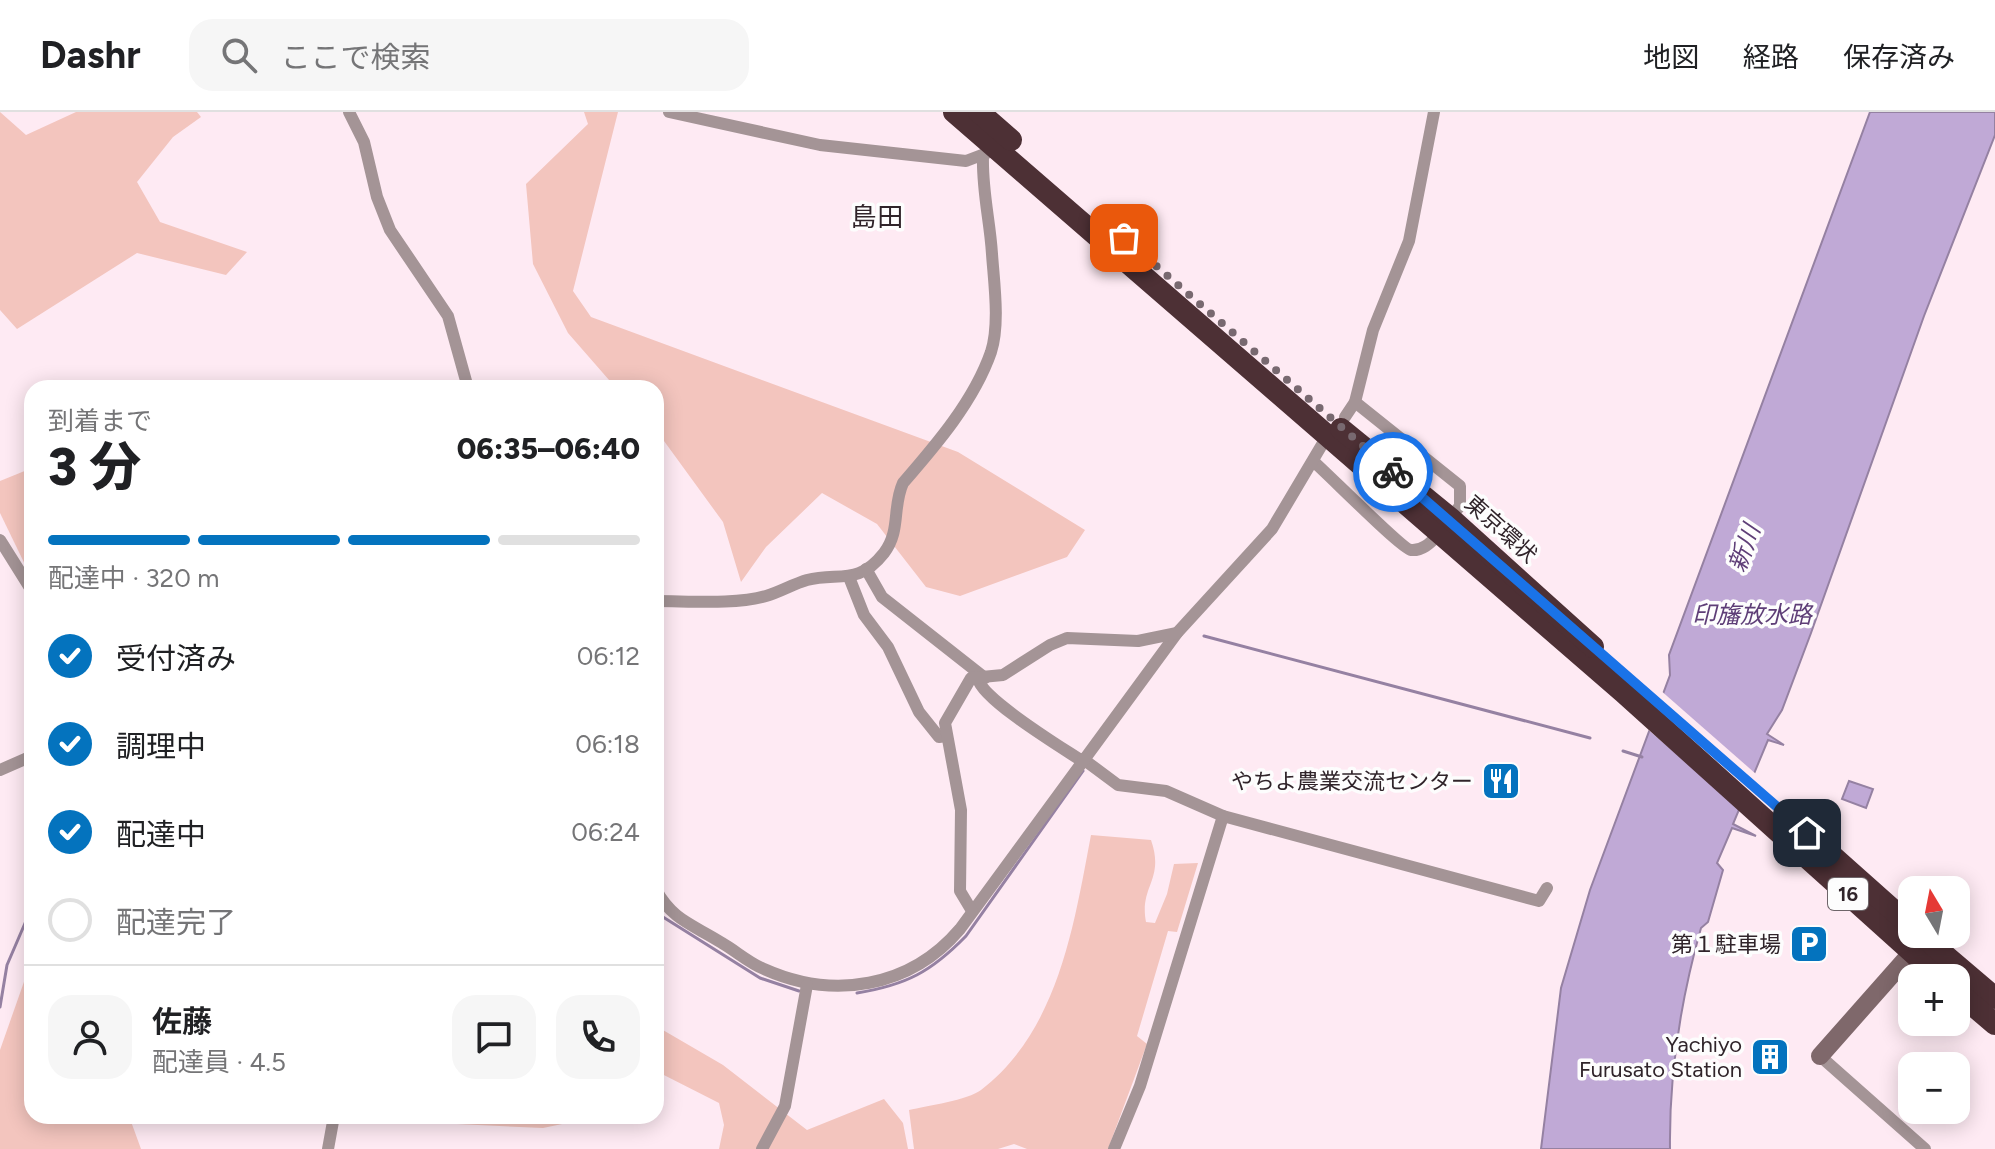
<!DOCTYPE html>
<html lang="ja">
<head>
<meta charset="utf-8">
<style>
	:root { --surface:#fff; --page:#f6f6f6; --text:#202124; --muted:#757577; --line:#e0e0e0; --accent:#0473be }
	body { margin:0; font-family:Figtree,"Noto Sans JP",sans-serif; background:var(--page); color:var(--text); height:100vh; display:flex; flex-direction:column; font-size:30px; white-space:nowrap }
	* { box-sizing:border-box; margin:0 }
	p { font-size:26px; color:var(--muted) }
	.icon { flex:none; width:44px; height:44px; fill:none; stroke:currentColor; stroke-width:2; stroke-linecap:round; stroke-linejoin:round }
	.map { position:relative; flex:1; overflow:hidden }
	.details { position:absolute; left:24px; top:268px; width:640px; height:744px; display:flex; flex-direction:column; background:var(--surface); border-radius:24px; box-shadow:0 4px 20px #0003 }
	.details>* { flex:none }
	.needle { width:52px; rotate:350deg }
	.buttons { position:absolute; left:1898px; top:764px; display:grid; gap:16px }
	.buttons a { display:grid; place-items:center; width:72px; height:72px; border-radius:16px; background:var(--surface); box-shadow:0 4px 20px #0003; font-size:40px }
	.pin { position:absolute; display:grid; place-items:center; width:68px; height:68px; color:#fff; margin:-34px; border-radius:16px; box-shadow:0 4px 12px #0006 }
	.courier { position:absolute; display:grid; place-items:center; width:80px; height:80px; margin:-40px; border:6px solid #1a73e8; border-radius:50%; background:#fff; color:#222; box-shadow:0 2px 10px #0007 }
	.summary em { font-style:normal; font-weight:800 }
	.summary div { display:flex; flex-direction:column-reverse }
	.summary { display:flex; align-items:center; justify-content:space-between; height:136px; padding:0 24px }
	h1 { font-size:52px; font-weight:800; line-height:60px }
	.bar { display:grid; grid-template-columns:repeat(4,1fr); gap:12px 8px; align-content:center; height:96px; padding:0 24px }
	.bar i { height:10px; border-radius:6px; background:var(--line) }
	.bar .on { background:var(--accent) }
	.bar p { grid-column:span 4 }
	.line { display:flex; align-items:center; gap:20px; padding:0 24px; border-top:2px solid var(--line) }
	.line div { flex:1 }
	.round { display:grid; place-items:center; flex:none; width:84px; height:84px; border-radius:24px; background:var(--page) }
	ol { padding:0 24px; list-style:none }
	li { display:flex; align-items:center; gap:24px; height:88px }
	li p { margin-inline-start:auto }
	li .icon { padding:8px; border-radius:50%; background:var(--accent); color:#fff; stroke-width:4 }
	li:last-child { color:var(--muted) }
	li i { width:44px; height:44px; border:4px solid var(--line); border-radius:50% }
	header { display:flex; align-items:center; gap:48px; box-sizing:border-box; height:112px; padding:0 40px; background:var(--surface); border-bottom:2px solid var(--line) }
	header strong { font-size:38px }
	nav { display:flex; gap:44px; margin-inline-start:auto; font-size:28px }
	.search { width:560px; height:72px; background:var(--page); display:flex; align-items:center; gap:20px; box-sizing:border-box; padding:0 28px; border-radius:24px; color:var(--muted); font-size:30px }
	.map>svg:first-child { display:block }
	.green { fill:#f3c5be }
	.water { fill:#c0a9d6; stroke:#9581a2; stroke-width:2 }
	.pier { fill:#feeaf3 }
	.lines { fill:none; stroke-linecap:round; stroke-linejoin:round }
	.stream { stroke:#9581a2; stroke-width:3 }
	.street { stroke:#a49496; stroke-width:12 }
	.secondary { stroke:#7f686b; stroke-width:18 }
	.highway { stroke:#4d3035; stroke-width:22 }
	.done { stroke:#786970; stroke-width:8; stroke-dasharray:0 14.4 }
	.route { stroke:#1a73e8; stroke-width:10 }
	.labels { text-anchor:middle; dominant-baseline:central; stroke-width:7; stroke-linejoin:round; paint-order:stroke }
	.shield { fill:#fdfdfd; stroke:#6e6569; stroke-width:2 }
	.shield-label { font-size:20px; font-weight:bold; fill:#30242a }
	.street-label { font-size:22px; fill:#30242a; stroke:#fdfdfd }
	.poi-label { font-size:22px; fill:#30242a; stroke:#fdfdfd; text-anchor:end }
	.water-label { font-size:24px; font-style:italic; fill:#5e3e77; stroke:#fdfdfd }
	.quarter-label { font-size:26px; fill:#30242a; stroke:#fdfdfd }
</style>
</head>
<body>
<header>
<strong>Dashr</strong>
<div class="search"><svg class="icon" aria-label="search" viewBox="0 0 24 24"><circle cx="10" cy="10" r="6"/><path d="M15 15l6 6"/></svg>ここで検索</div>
<nav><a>地図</a><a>経路</a><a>保存済み</a></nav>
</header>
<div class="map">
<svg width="1995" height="1037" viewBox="0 0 1995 1037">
	<rect width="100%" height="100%" fill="#feeaf3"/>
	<g class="green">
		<path d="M 0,0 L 26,23 L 76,0 L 197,0 L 201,5 L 173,25 L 137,70 L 160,110 L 247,140 L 226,163 L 137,141 L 17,217 L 0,198 Z"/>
		<path d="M 584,0 L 618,0 L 573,179 L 591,205 L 958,340 L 1085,418 L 1067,445 L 960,484 L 926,475 L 877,412 L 822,381 L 766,435 L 741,470 L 723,410 L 656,318 L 656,276 L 616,276 L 568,221 L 533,152 L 526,72 L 588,12 Z"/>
		<path d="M 32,356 L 32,467 L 0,401 L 0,369 Z"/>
		<path d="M 1091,723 L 1151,728 C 1165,768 1139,774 1146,810 L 1155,811 L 1167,782 L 1174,752 L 1198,751 L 1177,820 L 1168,819 L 1137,924 L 1147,932 L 1108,1037 L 1027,1037 L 1014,1032 L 998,1037 L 914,1037 L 909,998 C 927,994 968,988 981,978 C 1059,918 1074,812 1091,723 Z"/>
		<path d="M 32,847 L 32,1004 L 129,1004 L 141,1037 L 0,1037 L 0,938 Z"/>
		<path d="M 656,914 L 723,953 L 807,1018 L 884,987 L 903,1011 L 908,1037 L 719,1037 L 724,1013 L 719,991 L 656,959 Z"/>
		<path d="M 427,1004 L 571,1004 L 567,1011 L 543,1016 L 435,1011 Z"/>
	</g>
	<g class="water">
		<path d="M 1870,0 L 1995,0 L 1995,23 L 1924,204 L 1811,521 L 1782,598 L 1767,622 L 1784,633 L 1768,628 L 1733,712 L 1756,724 L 1732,716 L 1717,751 L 1723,758 L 1708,810 L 1701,816 C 1681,887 1669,961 1670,1037 L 1541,1037 L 1561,876 L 1590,778 L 1670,563 L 1669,543 Z"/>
		<path d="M 1849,669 L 1873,677 L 1866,696 L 1842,687 Z"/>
	</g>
	<path class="pier" d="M 1659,577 L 1756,662 L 1742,699 L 1645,615 Z"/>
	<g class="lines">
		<g class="stream">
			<path d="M 1204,524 L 1590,626"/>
			<path d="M 1623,639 L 1642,645"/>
			<path d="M 656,794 L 663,805 L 760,866 L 799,879"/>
			<path d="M 857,881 C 906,873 931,860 966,824 L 1083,659"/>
			<path d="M 0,895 L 7,853 L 32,795"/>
		</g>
		<g class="street">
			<path d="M 349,0 L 364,30 L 377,85 L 390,118 L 448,204 L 468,276"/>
			<path d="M 669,0 L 820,33 L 966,49 L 987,41"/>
			<path d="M 1355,290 L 1460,374 L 1460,394 L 1450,406"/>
			<path d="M 1345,305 L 1355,290 L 1373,218 L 1409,129 L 1434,0"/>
			<path d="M 1313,349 C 1327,361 1402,437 1411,438 C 1423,439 1431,430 1438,423"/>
			<path d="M 0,428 L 32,479"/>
			<path d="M 866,457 L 882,485 L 985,566"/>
			<path d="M 849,465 L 864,503 L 888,535 L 919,600 L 939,625 L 946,624"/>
			<path d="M 656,489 C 689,489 735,493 766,484 C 780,480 793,472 807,468 C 839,460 858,474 884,441 C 901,419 892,395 903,371 C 936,333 974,289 991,240 C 1000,212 994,171 992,142 C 990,109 982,79 983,45"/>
			<path d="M 978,567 C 983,588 1061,635 1082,649"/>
			<path d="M 1083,647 L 1118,673 L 1166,679 L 1223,704 L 1539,789 L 1547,776"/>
			<path d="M 0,658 L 32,644"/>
			<path d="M 656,778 C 673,809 694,813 722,831 C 736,839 749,851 764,857 C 833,888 910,876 960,817 L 1177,521 L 1272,417 L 1323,331"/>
			<path d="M 972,799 L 960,779 L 961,698 L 945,611 L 971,566 L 1003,563 L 1050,533 L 1067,526 L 1138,529 L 1177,521"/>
			<path d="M 1820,944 L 1925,1037"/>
			<path d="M 328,1037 L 334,1004"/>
			<path d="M 762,1037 L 785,994 L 807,873"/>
			<path d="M 1114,1037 L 1140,974 L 1223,704"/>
		</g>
		<path class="secondary" d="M 1820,944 L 1920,831"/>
		<g class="highway">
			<path d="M 954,0 L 1623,580 L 1941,866"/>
			<path d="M 979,0 L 1011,28"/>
			<path d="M 1341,317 L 1450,406 L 1593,535"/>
			<path d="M 1785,702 L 1912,815"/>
			<path d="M 1920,822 L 1995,886"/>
			<path d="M 1956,879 L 1995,912"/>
		</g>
	</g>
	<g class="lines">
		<path class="done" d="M 1124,126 L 1393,360"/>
		<path class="route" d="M 1393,360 L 1807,721"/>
	</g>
	<defs>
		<symbol id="restaurant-square" viewBox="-11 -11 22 22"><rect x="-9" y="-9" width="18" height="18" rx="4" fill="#0473be" stroke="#fdfdfd"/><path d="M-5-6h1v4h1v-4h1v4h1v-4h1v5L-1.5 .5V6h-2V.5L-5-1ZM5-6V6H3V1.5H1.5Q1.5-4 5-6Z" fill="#fff"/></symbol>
		<symbol id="parking-square" viewBox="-11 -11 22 22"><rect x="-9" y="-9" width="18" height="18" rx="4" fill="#0473be" stroke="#fdfdfd"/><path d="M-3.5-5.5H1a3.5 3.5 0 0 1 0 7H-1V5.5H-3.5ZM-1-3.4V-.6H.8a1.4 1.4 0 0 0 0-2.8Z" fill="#fff"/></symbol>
		<symbol id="building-square" viewBox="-11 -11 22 22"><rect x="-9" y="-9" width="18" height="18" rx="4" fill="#0473be" stroke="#fdfdfd"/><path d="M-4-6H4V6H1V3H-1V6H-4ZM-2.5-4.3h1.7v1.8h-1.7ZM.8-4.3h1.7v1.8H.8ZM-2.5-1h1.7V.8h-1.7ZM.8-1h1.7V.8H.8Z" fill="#fff"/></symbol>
	</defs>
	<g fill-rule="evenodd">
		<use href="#restaurant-square" x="1479" y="647" width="44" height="44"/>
		<use href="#parking-square" x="1787" y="810" width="44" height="44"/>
		<use href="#building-square" x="1748" y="923" width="44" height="44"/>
	</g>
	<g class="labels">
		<rect class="shield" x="1828" y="766" width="40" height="32" rx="6"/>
		<g class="shield-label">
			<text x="1848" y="782">16</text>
		</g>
		<g class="street-label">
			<text transform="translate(1501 417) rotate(42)">東京環状</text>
		</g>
		<g class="poi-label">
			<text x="1473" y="669">やちよ農業交流センター</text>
			<text x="1781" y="832">第１駐車場</text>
			<text x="1742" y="932">Yachiyo<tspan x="1742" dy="25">Furusato Station</tspan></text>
		</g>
		<g class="water-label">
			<text transform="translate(1744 436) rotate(-70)">新川</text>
			<text x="1752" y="502">印旛放水路</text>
		</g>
		<g class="quarter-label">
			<text x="877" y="105">島田</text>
		</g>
	</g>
</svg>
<div class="buttons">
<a><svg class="needle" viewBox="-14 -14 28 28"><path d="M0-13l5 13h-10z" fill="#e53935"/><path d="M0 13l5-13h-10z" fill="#757577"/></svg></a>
<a>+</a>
<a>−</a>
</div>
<div class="pin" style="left:1124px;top:126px;background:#ea580c"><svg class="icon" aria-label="bag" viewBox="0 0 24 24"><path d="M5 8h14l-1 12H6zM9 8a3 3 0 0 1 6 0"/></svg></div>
<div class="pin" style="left:1807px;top:721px;background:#1f2937"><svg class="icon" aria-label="home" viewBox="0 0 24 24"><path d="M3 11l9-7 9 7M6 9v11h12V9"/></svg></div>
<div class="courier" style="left:1393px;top:360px"><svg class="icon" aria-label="bike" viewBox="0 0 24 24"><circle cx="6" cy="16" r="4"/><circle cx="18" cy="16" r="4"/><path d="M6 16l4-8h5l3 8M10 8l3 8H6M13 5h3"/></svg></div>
<section class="details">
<div class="summary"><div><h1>3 分</h1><p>到着まで</p></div><em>06:35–06:40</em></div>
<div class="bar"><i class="on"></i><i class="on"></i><i class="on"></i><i></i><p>配達中 · 320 m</p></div>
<ol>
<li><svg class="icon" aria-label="check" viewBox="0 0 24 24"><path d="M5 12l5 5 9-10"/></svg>受付済み<p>06:12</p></li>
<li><svg class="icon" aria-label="check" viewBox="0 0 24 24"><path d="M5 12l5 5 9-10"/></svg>調理中<p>06:18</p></li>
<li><svg class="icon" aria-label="check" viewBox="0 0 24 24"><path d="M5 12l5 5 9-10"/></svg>配達中<p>06:24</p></li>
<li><i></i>配達完了</li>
</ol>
<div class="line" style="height:144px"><a class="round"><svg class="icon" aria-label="person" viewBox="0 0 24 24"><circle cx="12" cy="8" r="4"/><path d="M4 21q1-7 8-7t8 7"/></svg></a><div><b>佐藤</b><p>配達員 · 4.5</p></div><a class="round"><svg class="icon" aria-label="chat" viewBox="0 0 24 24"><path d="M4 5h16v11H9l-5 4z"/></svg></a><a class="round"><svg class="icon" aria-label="phone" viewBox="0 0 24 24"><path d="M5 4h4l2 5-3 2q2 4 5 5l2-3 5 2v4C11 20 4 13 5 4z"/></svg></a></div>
</section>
</div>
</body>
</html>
